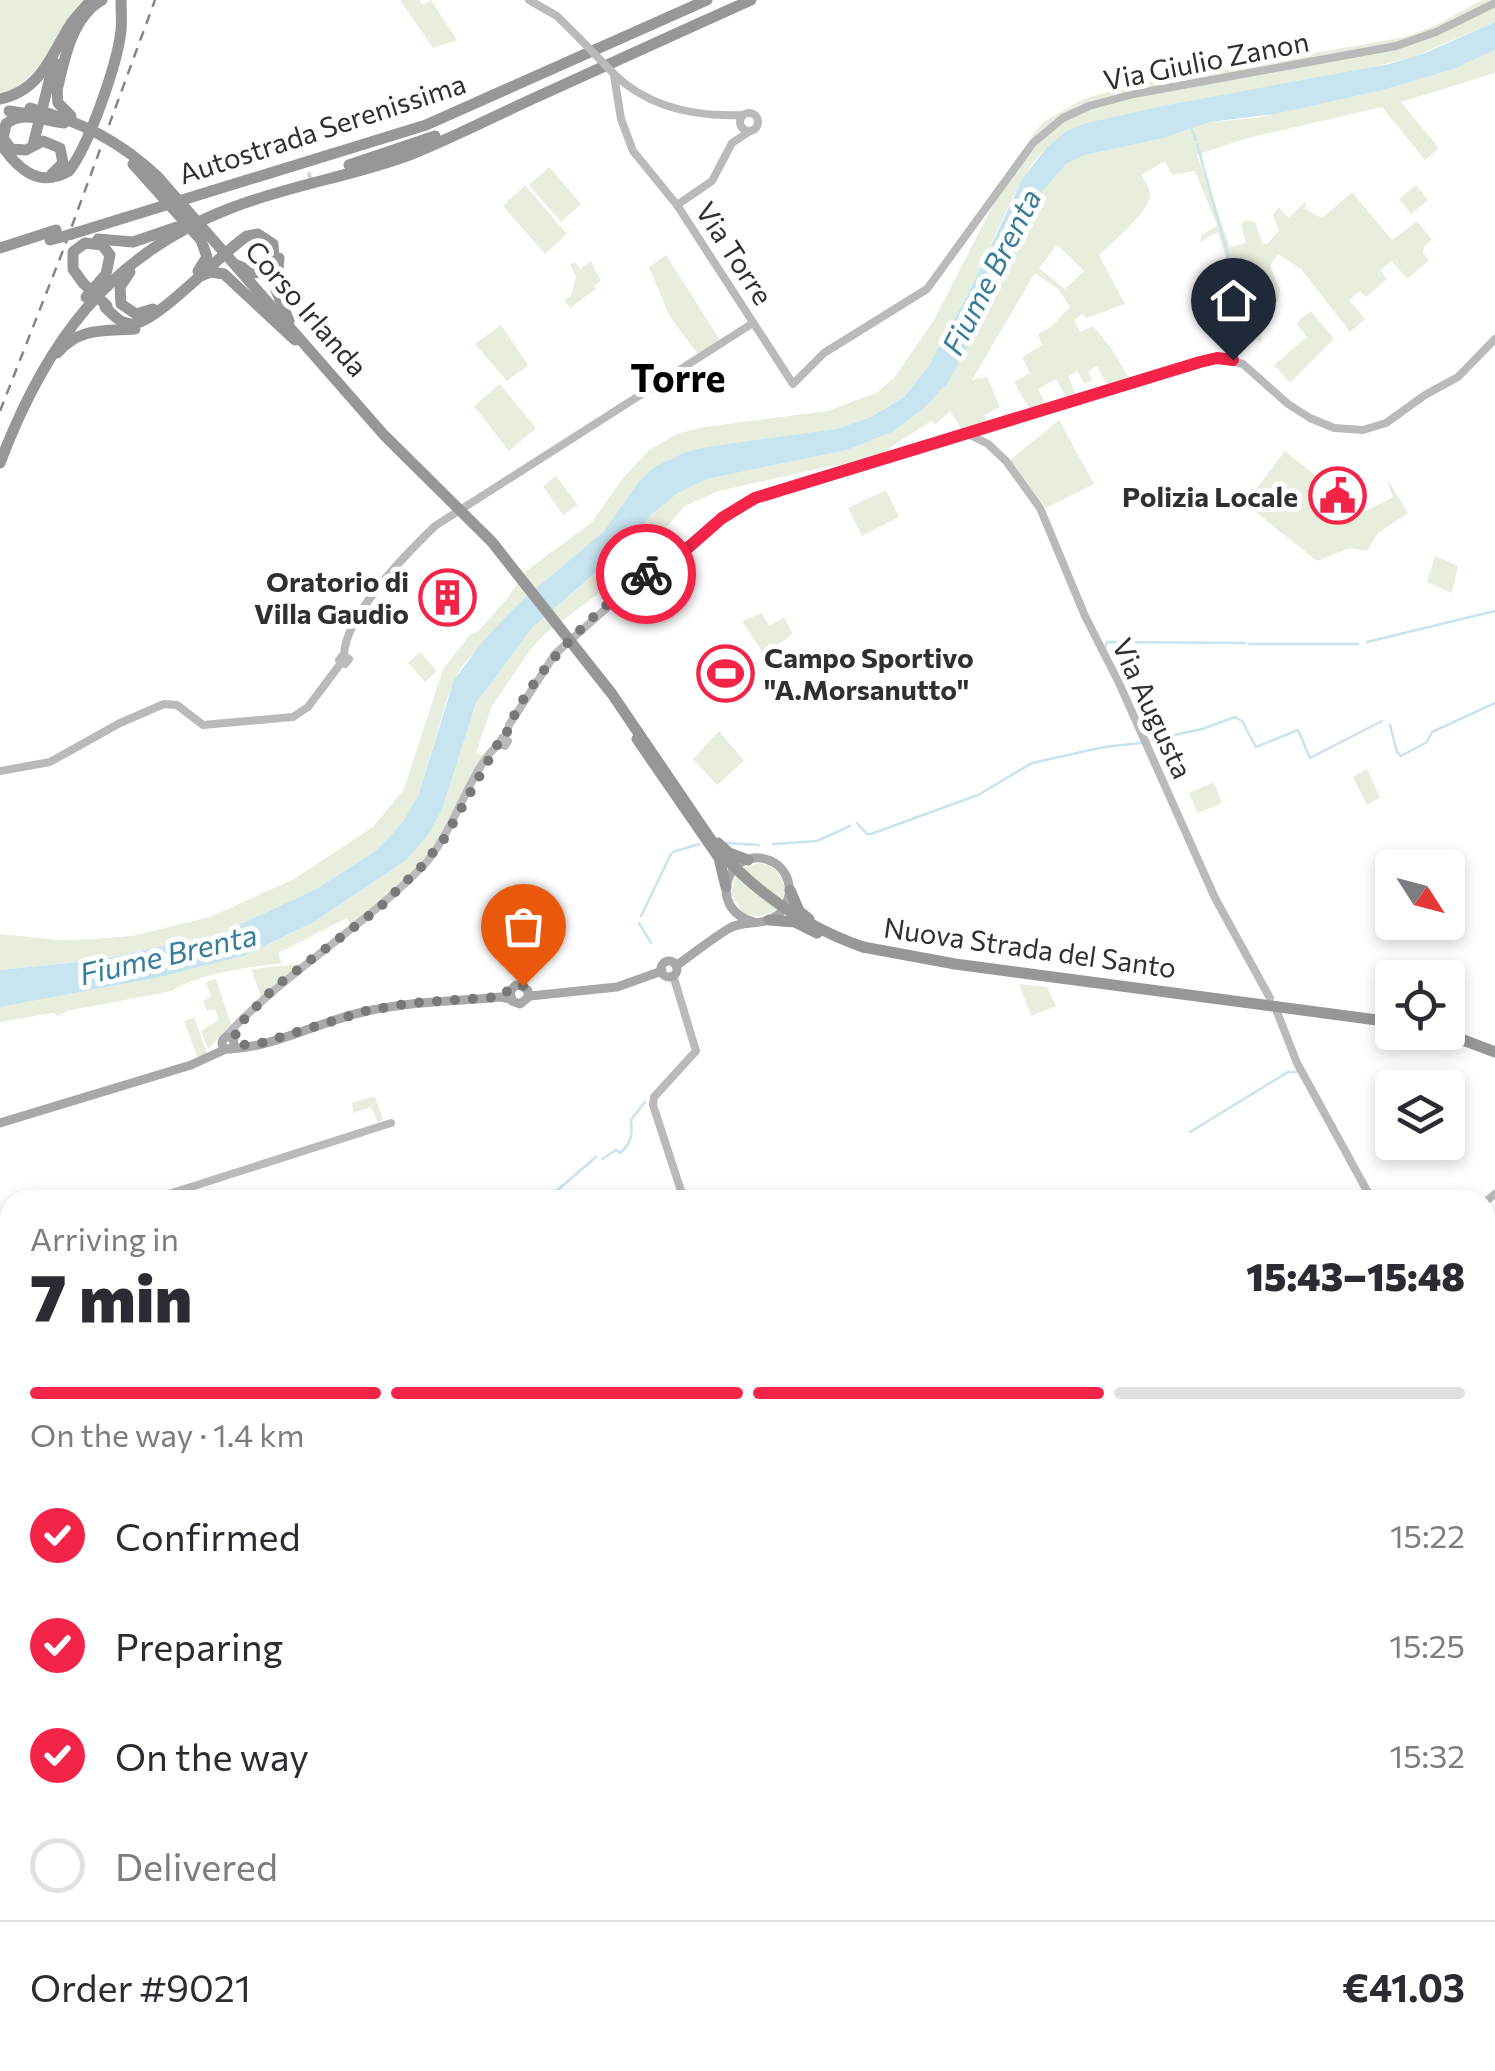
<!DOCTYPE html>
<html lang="en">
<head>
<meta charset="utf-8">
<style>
	:root { --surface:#fff; --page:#f2f2f3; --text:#2b2b33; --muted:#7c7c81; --line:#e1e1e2; --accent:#f42449 }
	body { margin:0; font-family:Commissioner,sans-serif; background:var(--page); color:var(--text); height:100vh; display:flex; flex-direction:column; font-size:38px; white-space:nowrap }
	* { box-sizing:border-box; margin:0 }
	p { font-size:32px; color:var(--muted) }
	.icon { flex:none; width:55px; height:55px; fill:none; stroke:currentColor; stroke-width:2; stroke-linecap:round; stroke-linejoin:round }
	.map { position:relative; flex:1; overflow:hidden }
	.panel { position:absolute; left:0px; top:1190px; width:1495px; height:882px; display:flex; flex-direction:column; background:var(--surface); border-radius:30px 30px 0 0; box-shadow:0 5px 15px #0003 }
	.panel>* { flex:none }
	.needle { width:65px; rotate:126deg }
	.fabs { position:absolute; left:1375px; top:850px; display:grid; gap:20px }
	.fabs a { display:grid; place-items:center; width:90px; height:90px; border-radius:10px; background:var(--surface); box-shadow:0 5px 15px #0003; font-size:50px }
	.pin { position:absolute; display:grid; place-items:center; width:85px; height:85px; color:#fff; margin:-102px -42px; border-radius:50% 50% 50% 0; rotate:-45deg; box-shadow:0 0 10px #0007 }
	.pin .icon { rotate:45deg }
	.courier { position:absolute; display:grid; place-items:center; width:100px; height:100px; margin:-50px; border:8px solid #f42449; border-radius:50%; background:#fff; color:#222; box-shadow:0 2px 12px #0007 }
	.head em { font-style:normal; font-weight:800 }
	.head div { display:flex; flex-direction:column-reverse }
	.head { display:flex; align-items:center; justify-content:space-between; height:170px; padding:0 30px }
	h1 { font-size:65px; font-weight:800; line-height:75px }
	.bar { display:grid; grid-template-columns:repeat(4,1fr); gap:15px 10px; align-content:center; height:120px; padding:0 30px }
	.bar i { height:12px; border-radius:8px; background:var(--line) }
	.bar .selected { background:var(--accent) }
	.bar p { grid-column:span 4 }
	.line { display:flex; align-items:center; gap:25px; padding:0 30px; border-top:2px solid var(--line) }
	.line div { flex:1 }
	ol { padding:0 30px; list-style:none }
	li { display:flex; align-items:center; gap:30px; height:110px }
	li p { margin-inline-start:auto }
	li .icon { padding:10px; border-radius:50%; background:var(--accent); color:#fff; stroke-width:4 }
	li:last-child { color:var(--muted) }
	li i { width:55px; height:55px; border:5px solid var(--line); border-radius:50% }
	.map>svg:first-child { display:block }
	.green { fill:#e8eedd; fill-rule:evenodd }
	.water { fill:#c8e4ef }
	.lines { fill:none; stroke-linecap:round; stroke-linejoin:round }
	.stream { stroke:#c8e4ef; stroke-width:2.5 }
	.river { stroke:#c8e4ef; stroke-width:6 }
	.highway-tunnel { stroke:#d6d6d6; stroke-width:11; stroke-dasharray:11 5.5; stroke-linecap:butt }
	.secondary { stroke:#bababa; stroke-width:8 }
	.primary { stroke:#a8a8a8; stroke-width:9 }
	.highway { stroke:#979797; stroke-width:11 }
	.rail { stroke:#858585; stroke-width:2.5; stroke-dasharray:10 8; stroke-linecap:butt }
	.secondary-bridge { stroke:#bababa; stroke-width:8 }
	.highway-bridge { stroke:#979797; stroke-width:11 }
	.done { stroke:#787878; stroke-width:10; stroke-dasharray:0 18 }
	.route { stroke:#f42449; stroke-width:12 }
	.labels { text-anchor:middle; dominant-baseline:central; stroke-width:10; stroke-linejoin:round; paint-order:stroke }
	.street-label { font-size:28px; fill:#303030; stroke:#fff }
	.poi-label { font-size:28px; font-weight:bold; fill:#303030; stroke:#fff; text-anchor:end }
	.water-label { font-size:30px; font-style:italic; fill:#367d9a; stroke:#fff }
	.district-label { font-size:38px; font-weight:bold; fill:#000; stroke:#fff }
</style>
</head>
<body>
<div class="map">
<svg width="1495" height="2071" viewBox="0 0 1495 2071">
	<rect width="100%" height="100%" fill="#fff"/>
	<g class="green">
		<path d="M 0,0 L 84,0 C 57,33 42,79 0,95 Z"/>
		<path d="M 400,0 L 419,0 L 423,5 L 431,0 L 457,40 L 433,48 Z"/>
		<path d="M 1482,0 L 1495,0 L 1495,22 L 1413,57 L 1349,73 L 1104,119 L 1065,132 L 1047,147 L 1032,164 L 1012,199 L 968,294 L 928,367 L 904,397 L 871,417 L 836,429 L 685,452 L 656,466 L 639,481 L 604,531 L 521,601 L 461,667 L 448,696 L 418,796 L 402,823 L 377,850 L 316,889 L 222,933 L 99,960 L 0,970 L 0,934 L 60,940 L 94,939 L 132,936 L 210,917 L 294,879 L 373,827 L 404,789 L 443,669 L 470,635 L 478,631 L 506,600 L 526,571 L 592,522 L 623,478 L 649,450 L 679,433 L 704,427 L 827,411 L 878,392 L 894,378 L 934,320 L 994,203 L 1021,160 L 1034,132 L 1045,121 L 1084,99 L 1131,85 L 1405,37 L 1436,25 Z"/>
		<path d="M 1495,50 L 1495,73 L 1401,102 L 1439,148 L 1425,160 L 1382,107 L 1244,139 L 1197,155 L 1230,247 L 1246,243 L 1241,225 L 1245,220 L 1255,222 L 1262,243 L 1267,244 L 1279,231 L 1273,215 L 1279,207 L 1289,218 L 1306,201 L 1305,209 L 1322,218 L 1352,192 L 1392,240 L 1417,221 L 1432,240 L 1424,247 L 1423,253 L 1429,260 L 1407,279 L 1392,261 L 1380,270 L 1387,279 L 1366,297 L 1360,291 L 1349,300 L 1365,319 L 1350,332 L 1301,269 L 1278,254 L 1270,266 L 1280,290 L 1278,302 L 1272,301 L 1248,267 L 1241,271 L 1243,289 L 1261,337 L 1262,342 L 1257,340 L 1250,344 L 1246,335 L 1253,330 L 1236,291 L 1218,232 L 1201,242 L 1201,236 L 1217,225 L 1195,171 L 1172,175 L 1165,161 L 1141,175 C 1145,181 1152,191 1150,198 C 1145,215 1113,242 1099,255 L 1125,304 L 1087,318 L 1082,314 L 1074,320 L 1080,332 L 1093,326 L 1112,349 L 1130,380 L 1108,387 L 1097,366 L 1088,371 L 1092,380 L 1085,384 L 1077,371 L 1068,376 L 1077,396 L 1067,399 L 1056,379 L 1038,389 L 1047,407 L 1031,411 L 1014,382 L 1030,373 L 1022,357 L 1042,345 L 1038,334 L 1051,327 L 1070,307 L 1058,289 L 1035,273 L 972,380 L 987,377 L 1000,407 L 985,415 L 988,423 L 962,430 L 950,411 L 936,424 L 931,421 L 885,451 L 886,454 L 844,468 L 842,465 L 831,466 L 719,491 L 685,506 L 628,571 L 545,634 L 531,649 L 492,706 L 476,753 L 486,756 L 441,839 L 395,890 L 352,926 L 347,918 L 278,953 L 282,963 C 251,967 196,974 172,991 L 67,1011 L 58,1016 L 53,1013 L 0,1022 L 0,1007 L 156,978 L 243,956 L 314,922 L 405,861 L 442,810 L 476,703 L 533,627 L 594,575 L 651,515 L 678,493 L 707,479 L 847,450 L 892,432 L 923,409 L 947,384 L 984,318 L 1040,194 L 1065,164 L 1085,155 L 1164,138 L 1210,122 L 1255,118 L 1383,90 L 1454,69 ZM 1057,245 L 1084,271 L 1065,289 L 1039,268 Z"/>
		<path d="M 549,167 L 581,204 L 561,222 L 529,185 Z"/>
		<path d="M 525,185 L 567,234 L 545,254 L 503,206 Z"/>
		<path d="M 1416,185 L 1428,200 L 1411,214 L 1399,199 Z"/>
		<path d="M 666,255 L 720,340 L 698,354 L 670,317 L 649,267 Z"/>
		<path d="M 591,261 L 601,281 L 594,286 L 596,289 L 570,308 L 564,300 L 571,296 L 576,276 L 570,265 L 575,262 L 580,269 Z"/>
		<path d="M 1311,311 L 1334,339 L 1290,383 L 1274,365 L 1307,337 L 1296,323 Z"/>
		<path d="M 501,325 L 528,365 L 507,381 L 475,344 Z"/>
		<path d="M 500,384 L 536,428 L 509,451 L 474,406 Z"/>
		<path d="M 1059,420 L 1094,484 L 1046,508 L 1009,461 Z"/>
		<path d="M 1285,451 L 1347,501 L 1356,495 L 1366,511 L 1393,497 L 1388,484 L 1390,483 L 1408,513 L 1378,533 L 1367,551 L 1350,548 L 1317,561 L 1247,505 L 1249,498 Z"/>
		<path d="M 556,476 L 578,505 L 563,515 L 543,486 Z"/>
		<path d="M 886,490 L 899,517 L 862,536 L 848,508 Z"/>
		<path d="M 1435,556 L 1458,566 L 1452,593 L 1427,582 Z"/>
		<path d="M 762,613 L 769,626 L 784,617 L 793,634 L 764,654 L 742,621 Z"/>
		<path d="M 723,643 L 753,685 L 726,704 L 696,661 Z"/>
		<path d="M 420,652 L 437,671 L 425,682 L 408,663 Z"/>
		<path d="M 719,731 L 744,761 L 717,785 L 693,759 Z"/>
		<path d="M 1367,769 L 1380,798 L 1367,805 L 1353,777 Z"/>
		<path d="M 1214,782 L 1222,803 L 1198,813 L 1189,793 Z"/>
		<path d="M 758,863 C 780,866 789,882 782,903 L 741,869 Z"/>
		<path d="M 736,874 L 778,909 L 758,917 L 743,913 L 731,894 Z"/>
		<path d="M 301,964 L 261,997 L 251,969 Z"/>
		<path d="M 216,979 L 231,1024 L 208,1049 L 201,1031 L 219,1020 L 215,1009 L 207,1011 L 203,1001 L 211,997 L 206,982 Z"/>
		<path d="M 1019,984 L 1047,987 L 1056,1006 L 1031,1016 Z"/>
		<path d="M 194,1017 L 207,1053 L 198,1059 L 184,1021 Z"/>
		<path d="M 375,1096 L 383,1119 L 378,1123 L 371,1107 L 353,1113 L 352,1103 Z"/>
		<path d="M 10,1272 L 10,1351 L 7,1352 L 0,1336 L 0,1275 Z"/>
		<path d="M 6,1362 L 10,1373 L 10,1447 L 0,1453 L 0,1364 Z"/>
	</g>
	<path class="water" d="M 1495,22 L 1495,50 L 1454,69 L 1383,90 L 1275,114 L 1210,122 L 1164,138 L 1085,155 L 1066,164 L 1040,194 L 984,318 L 947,384 L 923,409 L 892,432 L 847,450 L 707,479 L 678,493 L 651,515 L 613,558 L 533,627 L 476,703 L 442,810 L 427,836 L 405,861 L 314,922 L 243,956 L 156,978 L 0,1007 L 0,970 L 99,960 L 222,933 L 316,889 L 377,850 L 402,823 L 418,796 L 454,680 L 483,641 L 521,601 L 604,531 L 639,481 L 656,466 L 685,452 L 707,447 L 836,429 L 871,417 L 904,397 L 928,367 L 968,294 L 1023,178 L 1047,147 L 1065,132 L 1086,123 L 1168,105 L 1389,64 L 1425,53 Z"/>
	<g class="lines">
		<g class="stream">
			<path d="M 1191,127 L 1196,140"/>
			<path d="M 1197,144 L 1238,291 L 1253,328"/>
			<path d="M 1367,642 L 1495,611"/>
			<path d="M 1249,644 L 1358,644"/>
			<path d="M 1105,648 L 1107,642 L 1245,643"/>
			<path d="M 1390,725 L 1397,752 L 1401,756 L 1427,742 L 1432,732 L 1495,703"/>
			<path d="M 1147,741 L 1202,729 L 1235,717 L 1242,721 L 1256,747 L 1298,730 L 1310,758 L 1382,721"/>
			<path d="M 857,823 L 867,834 L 871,834 L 978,795 L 1032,763 L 1104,747 L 1141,743"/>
			<path d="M 726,843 L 759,845"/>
			<path d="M 773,844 L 817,841 L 850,826"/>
			<path d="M 673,852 L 699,844"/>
			<path d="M 641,916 L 671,854"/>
			<path d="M 639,923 L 651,943"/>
			<path d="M 1190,1132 L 1288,1072 L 1298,1072"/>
			<path d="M 602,1159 L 616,1150 L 620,1153 C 631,1144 633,1134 631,1120 L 645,1102"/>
			<path d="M 546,1200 L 596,1157"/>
			<path d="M 1485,1321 L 1495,1312"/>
			<path d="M 0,1357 L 10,1353"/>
			<path d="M 0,1614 L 10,1614"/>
			<path d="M 0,1737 L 10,1745"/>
			<path d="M 0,1782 L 10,1776"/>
			<path d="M 1485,1876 L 1495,1868"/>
			<path d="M 1004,2062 L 1011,2071"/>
			<path d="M 1192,2062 L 1199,2071"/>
		</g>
		<g class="river">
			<path d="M 1485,1549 L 1495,1551"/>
			<path d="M 8,1882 L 10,1882"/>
			<path d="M 798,2062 L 804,2071"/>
		</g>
		<path class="highway-tunnel" d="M 308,178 L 312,177"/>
		<g class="secondary">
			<path d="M 529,0 L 557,16 L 580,39"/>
			<path d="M 614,74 C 649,108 695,117 743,115"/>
			<path d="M 614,75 L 621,119 L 633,151 L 677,205 L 793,384 L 824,353 L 927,289 L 1033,143 L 1063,118 L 1089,106 L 1134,94 L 1396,46 L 1436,32 L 1495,3"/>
			<circle cx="749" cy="122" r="9"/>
			<path d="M 677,205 L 712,181 L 732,143 L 750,131"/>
			<path d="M 970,435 L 988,444 L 1006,461 L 1040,508 L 1085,616 L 1119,683 L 1215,898 L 1270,998"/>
			<circle cx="679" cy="558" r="5.5"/>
			<path d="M 682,553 L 730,512 L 755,498 L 1217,358 L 1243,364 L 1288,404 L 1310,418 L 1334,428 L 1363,430 L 1386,423 L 1425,395 L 1458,377 L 1495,339"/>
			<path d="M 343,655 L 349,659 L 345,664 L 339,660 Z"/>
			<path d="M 344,655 C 345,616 407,553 435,526 L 753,323"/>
			<path d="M 502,738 L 508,741 L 505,746 L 499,744 Z"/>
			<path d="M 505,738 L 509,725 L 555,654 L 637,581 L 674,558"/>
			<path d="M 0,771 L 50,762 L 120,723 L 164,704 L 177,705 L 203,725 L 293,717 L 308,707 L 341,663"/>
			<path d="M 673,975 L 696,1051 L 654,1097 L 653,1105 L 684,1200"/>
			<path d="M 1277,1012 L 1297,1063 L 1372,1200"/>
			<path d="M 225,1037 C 284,973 361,929 422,867 C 454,834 470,768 499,744"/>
			<path d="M 150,1200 L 391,1123"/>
			<path d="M 1485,1202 L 1495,1194"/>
			<path d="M 0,1248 L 10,1246"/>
			<path d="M 1485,1797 L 1495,1810"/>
			<path d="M 0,1859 L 10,1855"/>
			<path d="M 0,1884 L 7,1886 L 3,1891"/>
			<path d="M 416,2062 L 429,2071"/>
		</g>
		<g class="primary">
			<circle cx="669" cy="969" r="8"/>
			<path d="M 676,966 C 693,954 710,940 728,929 C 742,920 759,926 773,918 C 795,906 795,872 771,861 C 729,843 704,909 754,922"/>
			<path d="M 528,997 L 528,991 L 523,986 L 516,985 L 510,991 L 512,1001 L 520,1004 L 530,996 L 617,987 L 662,971"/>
			<circle cx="228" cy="1043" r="6"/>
			<path d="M 230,1049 C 273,1047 317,1023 359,1013 C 406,1001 453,1002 500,997 L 511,999"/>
			<path d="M 0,1123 L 191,1065 L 226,1049"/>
		</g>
		<g class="highway">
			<path d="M 57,91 C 64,60 72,17 102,0"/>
			<path d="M 0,99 C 40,91 51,56 70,25 C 76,16 84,9 91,0"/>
			<path d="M 6,124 L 3,138 L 11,149 L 26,150 L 43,141 L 60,148 L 63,163 L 51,175"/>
			<path d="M 0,143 C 17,168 38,189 69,171 C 89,145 117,65 121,31 C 122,21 121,10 121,0"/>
			<path d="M 33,145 L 54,62"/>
			<path d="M 349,165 L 435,136"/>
			<path d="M 72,234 L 426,125 L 707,0"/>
			<path d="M 98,239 L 133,242 L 177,227"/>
			<path d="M 0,248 L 56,230"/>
			<path d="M 279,258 L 276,290 L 289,321"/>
			<path d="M 198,271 L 207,257 L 201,240"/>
			<path d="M 130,272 L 120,287 L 121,304 L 136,314 L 153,309"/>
			<path d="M 201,276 L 211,272 L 224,274 L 295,340"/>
			<path d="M 83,283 L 73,269 L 73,252 L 85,243 L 102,245 L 110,255 L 106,274 L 86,297"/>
			<path d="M 105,307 C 113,315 121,324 132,324 C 156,324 222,252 247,236 L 258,234 L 273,244 L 274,260 L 267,270 L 255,273 L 237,265"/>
			<path d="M 57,353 C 80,327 103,331 135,329"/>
			<path d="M 0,463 C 45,344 108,255 231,208 C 290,185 354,176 412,154 C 452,138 491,118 530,100 C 603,67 677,33 751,0"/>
			<path d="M 637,739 L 719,858 L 726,887"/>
			<path d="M 718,843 L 729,853 L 748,860"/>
			<path d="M 790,890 L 799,911 L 809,919"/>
			<path d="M 769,920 L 795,922 L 817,933"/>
			<path d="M 863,947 L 955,964 L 1392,1022"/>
			<path d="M 1442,1032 L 1495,1052"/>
		</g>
		<path class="rail" d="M 0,411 L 62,253 L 155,0"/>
		<path class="secondary-bridge" d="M 580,39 L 613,73"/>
		<g class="highway-bridge">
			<path d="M 57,91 L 58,103 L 71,116"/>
			<path d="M 30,108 C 80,121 120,141 158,177 L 384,435 L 492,542 L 612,694 L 718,850 C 759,895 805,927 863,947"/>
			<path d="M 9,111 L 35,115"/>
			<path d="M 6,124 C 22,110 44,121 64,123"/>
			<path d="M 133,164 L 201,240"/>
			<path d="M 50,240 L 72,234"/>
			<path d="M 83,283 L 107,306"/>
		</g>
	</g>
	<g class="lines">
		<path class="done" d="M 523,986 L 514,986 L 500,997 L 411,1003 L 366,1011 L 258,1044 L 241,1045 L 234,1040 L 238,1026 L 275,987 L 378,909 L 422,866 L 444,839 L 500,740 L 505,738 C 522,681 597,608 646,574"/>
		<path class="route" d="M 646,574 L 674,558 L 675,554 L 682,553 L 722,518 L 755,498 L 1200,362 L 1217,358 L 1233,360"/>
	</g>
	<defs>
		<symbol id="civic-ring" viewBox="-11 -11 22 22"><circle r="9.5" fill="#fff" stroke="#f42449" stroke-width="1.5"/><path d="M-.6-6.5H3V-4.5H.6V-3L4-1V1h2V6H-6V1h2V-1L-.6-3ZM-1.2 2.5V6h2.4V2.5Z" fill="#f42449"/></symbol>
		<symbol id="building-ring" viewBox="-11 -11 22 22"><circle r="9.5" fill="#fff" stroke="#f42449" stroke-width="1.5"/><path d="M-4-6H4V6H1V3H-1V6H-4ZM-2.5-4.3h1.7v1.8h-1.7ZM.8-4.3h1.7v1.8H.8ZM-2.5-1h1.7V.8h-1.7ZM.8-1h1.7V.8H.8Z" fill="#f42449"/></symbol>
		<symbol id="stadium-ring" viewBox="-11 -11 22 22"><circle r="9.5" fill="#fff" stroke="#f42449" stroke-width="1.5"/><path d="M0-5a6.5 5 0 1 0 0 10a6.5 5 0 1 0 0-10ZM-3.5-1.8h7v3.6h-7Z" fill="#f42449"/></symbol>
	</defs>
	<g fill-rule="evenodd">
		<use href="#civic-ring" x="1306" y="464" width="63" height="63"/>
		<use href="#building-ring" x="416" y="566" width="63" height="63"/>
		<use href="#stadium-ring" x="694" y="642" width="63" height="63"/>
	</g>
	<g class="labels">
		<g class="street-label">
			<text transform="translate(1206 60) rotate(-11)">Via Giulio Zanon</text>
			<text transform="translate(322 128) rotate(-18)">Autostrada Serenissima</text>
			<text transform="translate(735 253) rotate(57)">Via Torre</text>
			<text transform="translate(307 308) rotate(49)">Corso Irlanda</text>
			<text transform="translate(1153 708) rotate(65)">Via Augusta</text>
			<text transform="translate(1030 947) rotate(8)">Nuova Strada del Santo</text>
		</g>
		<g class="poi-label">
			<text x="1298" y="496">Polizia Locale</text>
			<text x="409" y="581">Oratorio di<tspan x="409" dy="32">Villa Gaudio</tspan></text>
			<text x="764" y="657" text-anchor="start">Campo Sportivo<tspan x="764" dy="32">"A.Morsanutto"</tspan></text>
		</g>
		<g class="water-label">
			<text transform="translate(990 271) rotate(-63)">Fiume Brenta</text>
			<text transform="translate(168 953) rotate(-13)">Fiume Brenta</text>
		</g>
		<g class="district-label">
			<text x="678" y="376">Torre</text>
		</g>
	</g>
</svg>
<div class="fabs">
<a><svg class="needle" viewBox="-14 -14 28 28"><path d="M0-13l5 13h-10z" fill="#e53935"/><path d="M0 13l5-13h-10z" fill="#7c7c81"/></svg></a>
<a><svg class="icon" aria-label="locate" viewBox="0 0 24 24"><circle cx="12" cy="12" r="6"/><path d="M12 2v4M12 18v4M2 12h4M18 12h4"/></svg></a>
<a><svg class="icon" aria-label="layers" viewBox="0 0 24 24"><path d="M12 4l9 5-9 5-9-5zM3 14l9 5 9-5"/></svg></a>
</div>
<div class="pin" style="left:523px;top:986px;background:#ea580c"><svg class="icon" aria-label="bag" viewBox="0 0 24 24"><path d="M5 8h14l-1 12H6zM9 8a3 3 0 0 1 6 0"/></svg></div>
<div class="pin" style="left:1233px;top:360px;background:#1f2937"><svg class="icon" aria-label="home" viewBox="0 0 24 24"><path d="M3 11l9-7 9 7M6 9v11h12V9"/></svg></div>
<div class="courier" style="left:646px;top:574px"><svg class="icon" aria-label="bike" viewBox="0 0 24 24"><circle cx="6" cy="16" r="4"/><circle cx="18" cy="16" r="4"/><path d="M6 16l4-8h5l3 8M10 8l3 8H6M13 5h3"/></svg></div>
<section class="panel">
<div class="head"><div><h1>7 min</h1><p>Arriving in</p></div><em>15:43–15:48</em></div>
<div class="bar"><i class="selected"></i><i class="selected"></i><i class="selected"></i><i></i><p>On the way · 1.4 km</p></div>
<ol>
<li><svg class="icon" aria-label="check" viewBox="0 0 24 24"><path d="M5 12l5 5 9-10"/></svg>Confirmed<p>15:22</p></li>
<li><svg class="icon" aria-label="check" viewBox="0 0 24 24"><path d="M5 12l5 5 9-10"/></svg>Preparing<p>15:25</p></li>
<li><svg class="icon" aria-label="check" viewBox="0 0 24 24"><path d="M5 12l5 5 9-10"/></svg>On the way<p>15:32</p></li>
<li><i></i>Delivered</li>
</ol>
<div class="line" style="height:130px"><div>Order #9021</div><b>€41.03</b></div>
</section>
</div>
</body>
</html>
